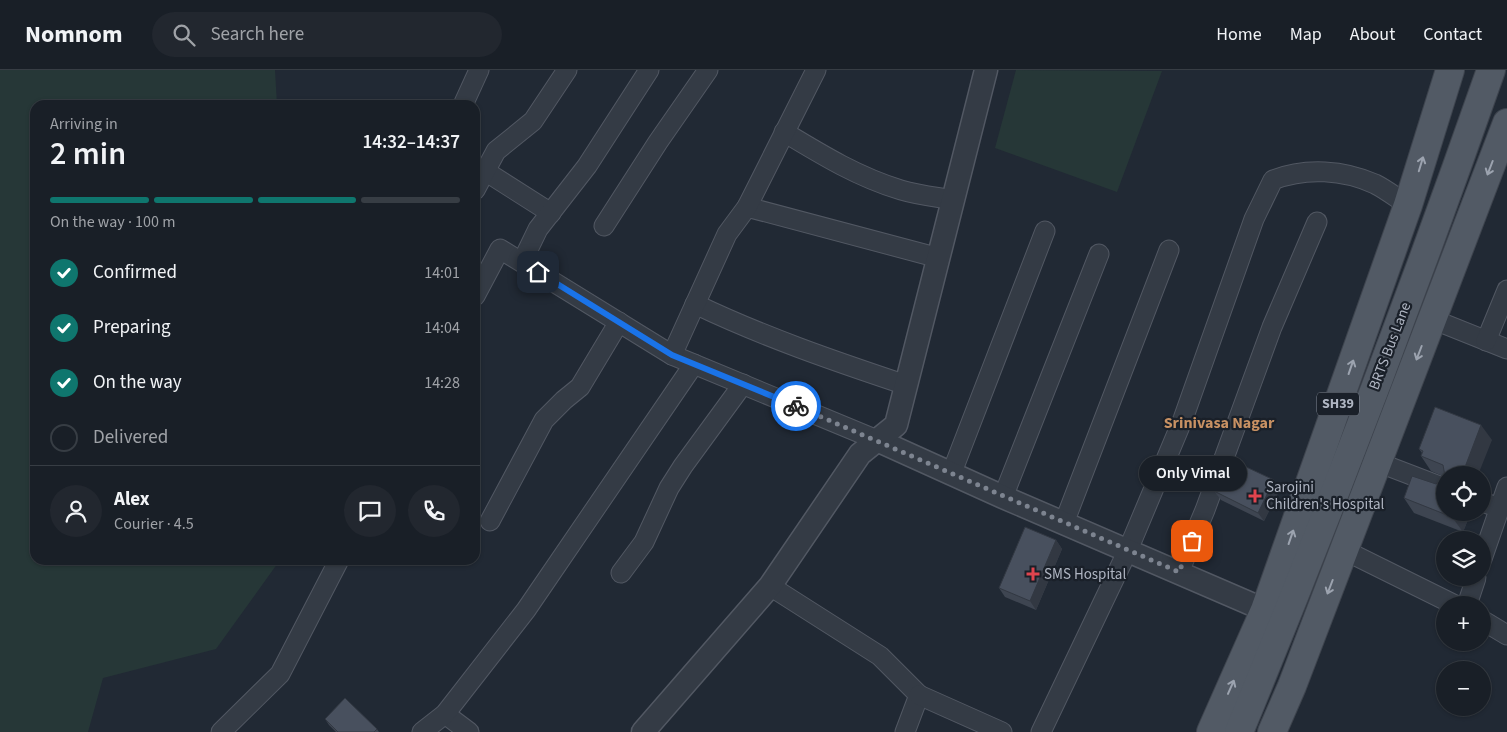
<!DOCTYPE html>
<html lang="en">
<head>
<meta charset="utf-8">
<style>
	:root { --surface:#191f27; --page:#22272f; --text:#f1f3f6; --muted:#9fa2a7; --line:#373d44; --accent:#0f766e }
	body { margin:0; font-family:"Source Sans 3",sans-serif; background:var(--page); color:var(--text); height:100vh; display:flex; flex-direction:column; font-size:19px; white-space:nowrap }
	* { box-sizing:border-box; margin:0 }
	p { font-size:16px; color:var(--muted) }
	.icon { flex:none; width:28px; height:28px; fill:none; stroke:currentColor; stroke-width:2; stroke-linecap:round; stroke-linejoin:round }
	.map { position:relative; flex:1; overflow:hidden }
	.details { position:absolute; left:30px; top:30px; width:450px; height:465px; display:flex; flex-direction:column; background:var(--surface); border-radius:15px; box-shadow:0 1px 4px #0004,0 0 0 1px var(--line) }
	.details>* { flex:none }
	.fabs { position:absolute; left:1436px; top:396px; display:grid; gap:10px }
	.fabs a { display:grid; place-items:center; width:55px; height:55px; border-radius:50%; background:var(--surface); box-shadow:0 1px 4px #0004,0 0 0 1px var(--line); font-size:25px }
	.pin { position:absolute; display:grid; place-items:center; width:42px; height:42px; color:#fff; margin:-21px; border-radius:10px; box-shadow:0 2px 8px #0006 }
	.courier { position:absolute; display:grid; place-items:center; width:50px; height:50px; margin:-25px; border:4px solid #1a73e8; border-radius:50%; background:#fff; color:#222; box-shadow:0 1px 6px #0007 }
	.bubble { position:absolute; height:35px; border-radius:18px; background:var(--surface); box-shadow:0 1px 4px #0004,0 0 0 1px var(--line); font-size:16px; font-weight:600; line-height:35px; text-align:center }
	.head em { font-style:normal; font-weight:600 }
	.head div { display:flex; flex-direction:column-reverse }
	.head { display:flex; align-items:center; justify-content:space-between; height:85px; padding:0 20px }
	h1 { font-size:32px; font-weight:600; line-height:38px }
	.bar { display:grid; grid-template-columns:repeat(4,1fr); gap:8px 5px; align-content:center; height:60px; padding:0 20px }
	.bar i { height:6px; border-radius:4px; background:var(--line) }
	.bar .active { background:var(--accent) }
	.bar p { grid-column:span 4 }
	.line { display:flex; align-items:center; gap:12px; padding:0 20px; border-top:1px solid var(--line) }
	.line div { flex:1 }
	.round { display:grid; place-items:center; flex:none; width:52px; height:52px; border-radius:26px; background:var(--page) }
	ol { padding:0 20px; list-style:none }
	li { display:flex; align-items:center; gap:15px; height:55px }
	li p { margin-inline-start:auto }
	li .icon { padding:5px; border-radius:50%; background:var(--accent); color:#fff; stroke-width:4 }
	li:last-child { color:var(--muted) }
	li i { width:28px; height:28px; border:2px solid var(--line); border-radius:50% }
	header { display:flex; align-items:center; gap:30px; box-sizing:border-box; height:70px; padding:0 25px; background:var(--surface); border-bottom:1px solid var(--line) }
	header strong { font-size:24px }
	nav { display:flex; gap:28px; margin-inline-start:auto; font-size:18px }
	.search { width:350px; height:45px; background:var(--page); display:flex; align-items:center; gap:12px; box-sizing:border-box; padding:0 18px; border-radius:28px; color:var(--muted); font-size:19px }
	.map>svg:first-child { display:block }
	.green { fill:#263737 }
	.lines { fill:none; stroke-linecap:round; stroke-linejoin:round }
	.minor-casing { stroke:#525863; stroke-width:21 }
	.tertiary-casing { stroke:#525863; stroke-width:25 }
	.primary-casing { stroke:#3e444e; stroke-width:30 }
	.minor { stroke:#343b45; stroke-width:19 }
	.tertiary { stroke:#343b45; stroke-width:22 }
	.primary { stroke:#525a65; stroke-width:28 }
	.wall { fill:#3e4551 }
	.shaded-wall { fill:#323842 }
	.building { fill:#48505e; stroke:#323842 }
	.oneway { stroke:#9ca3af }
	.done { stroke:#7d8490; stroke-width:5; stroke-dasharray:0 9 }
	.route { stroke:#1a73e8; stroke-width:6 }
	.health-dot { fill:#e0444e; stroke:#1a2029; stroke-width:2 }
	.labels { text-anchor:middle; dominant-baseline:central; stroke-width:4.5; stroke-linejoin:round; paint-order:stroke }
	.shield { fill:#1a2029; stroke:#828894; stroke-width:1 }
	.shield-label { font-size:14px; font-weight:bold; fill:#afb5c2 }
	.street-label { font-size:15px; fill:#afb5c2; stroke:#1a2029 }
	.poi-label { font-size:15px; fill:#afb5c2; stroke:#1a2029; text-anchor:start }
	.neighbourhood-label { font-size:16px; font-weight:bold; fill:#c89163; stroke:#1a2029 }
</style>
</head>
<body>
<header>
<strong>Nomnom</strong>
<div class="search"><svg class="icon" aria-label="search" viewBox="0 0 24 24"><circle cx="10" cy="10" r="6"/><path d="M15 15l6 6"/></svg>Search here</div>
<nav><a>Home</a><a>Map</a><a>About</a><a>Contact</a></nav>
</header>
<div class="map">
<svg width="1507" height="662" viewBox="0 0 1507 662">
	<rect width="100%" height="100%" fill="#212934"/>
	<g class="green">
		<path d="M 0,0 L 275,0 L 277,35 L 35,35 L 35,490 L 280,490 L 216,579 L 103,608 L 88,662 L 0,662 Z"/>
		<path d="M 1016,0 L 1162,1 L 1117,122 L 995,78 Z"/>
	</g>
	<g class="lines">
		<defs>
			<g id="minor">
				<path d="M 463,35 L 479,0"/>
				<path d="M 784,62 C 822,85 858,107 901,120 C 918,125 936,127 953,130"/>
				<path d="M 485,101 L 551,143"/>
				<path d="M 475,120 L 496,81 L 533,51 L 567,0"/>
				<path d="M 747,137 L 939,188"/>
				<path d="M 604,156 L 658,72 L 708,0"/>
				<path d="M 522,192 L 538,159 L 587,96 L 649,0"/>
				<path d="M 475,226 L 500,179 L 672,285 L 877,370"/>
				<path d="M 695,234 C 764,267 834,291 906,315"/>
				<path d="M 1432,249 L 1507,279"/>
				<path d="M 1486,271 L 1507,220"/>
				<path d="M 672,285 L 727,164 L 747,137 L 816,0"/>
				<path d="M 1377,392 L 1445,418"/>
				<path d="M 952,402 L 1045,161"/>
				<path d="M 1003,427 L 1099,184"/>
				<path d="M 1482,432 L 1500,438"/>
				<path d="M 490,451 L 544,350 L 564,330 L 580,317 L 619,252"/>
				<path d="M 1064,453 L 1169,180"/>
				<path d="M 1344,480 L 1455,535"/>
				<path d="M 1482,489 L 1507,417"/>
				<path d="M 1179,502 L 1205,440 L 1272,257 L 1317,152"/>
				<path d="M 621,503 L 644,472 L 669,418 L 683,396 L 743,314"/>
				<path d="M 770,516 L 880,586 L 919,625 L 905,662"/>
				<path d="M 1467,535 L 1476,508"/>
				<path d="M 1482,550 L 1507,565"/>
				<path d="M 919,625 L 1002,662"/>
				<path d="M 445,644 L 469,662"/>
				<path d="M 221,662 L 280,604 L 339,490"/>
				<path d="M 422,662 L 445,644 L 526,540 L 694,294"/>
				<path d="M 1041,662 L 1128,480 L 1183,349 L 1254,149 L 1273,110 C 1306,97 1344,100 1375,114 C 1387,120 1398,129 1408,135"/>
			</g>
			<g id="tertiary">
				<path d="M 877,370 L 1003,427 L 1265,540"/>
				<path d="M 643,662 L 770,516 L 860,384 L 896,355 L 986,0"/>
			</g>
			<g id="primary">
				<path d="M 1211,662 L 1265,540 L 1408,135 L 1450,0"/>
				<path d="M 1239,662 C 1329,444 1413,223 1491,0"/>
				<path d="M 1272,662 L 1292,616 L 1507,53"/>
			</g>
		</defs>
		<use href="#minor" class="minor-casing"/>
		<use href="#tertiary" class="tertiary-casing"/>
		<use href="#primary" class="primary-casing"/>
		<use href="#minor" class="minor"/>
		<use href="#tertiary" class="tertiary"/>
		<use href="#primary" class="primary"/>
	</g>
	<g class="wall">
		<path d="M 1492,370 L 1445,405 L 1471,442 L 1463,462 L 1414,443 L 1404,428 L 1436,414 L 1445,407 L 1431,401 L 1421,386 L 1422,383 L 1419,379 Z"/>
		<path d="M 1280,419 L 1264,451 L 1221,430 L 1214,421 Z"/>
		<path d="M 1056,470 L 1062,479 L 1036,540 L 1005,527 L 999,518 Z"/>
		<path d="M 325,649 L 377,659 L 379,662 L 336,662 L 329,655 Z"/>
	</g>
	<g class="shaded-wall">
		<path d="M 1481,355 L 1492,370 L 1478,405 L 1462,405 Z"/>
		<path d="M 1274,410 L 1280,419 L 1264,451 L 1258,443 Z"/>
		<path d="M 1454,442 L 1471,442 L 1463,462 L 1452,447 Z"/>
		<path d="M 1056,470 L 1062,479 L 1036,540 L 1030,531 Z"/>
	</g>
	<g class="building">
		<path d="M 1435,337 L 1481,355 L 1462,405 L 1445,405 L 1445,406 L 1443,395 L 1421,386 L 1423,381 L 1419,379 Z"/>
		<path d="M 1227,388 L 1274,410 L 1258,443 L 1214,421 Z"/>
		<path d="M 1412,406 L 1436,414 L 1445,406 L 1445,442 L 1454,442 L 1452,447 L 1404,428 Z"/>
		<path d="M 1025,457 L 1056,470 L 1030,531 L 999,518 Z"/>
		<path d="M 345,628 L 377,659 L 374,662 L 338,662 L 325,649 Z"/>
	</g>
	<defs><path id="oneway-shaft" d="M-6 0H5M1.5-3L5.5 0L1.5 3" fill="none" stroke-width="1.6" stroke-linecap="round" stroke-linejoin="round" transform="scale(1.25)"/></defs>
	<g class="oneway">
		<use href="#oneway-shaft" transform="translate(1421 94) rotate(-73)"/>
		<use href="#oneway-shaft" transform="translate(1490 98) rotate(111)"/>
		<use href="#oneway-shaft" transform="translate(1419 283) rotate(111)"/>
		<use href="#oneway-shaft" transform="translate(1351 297) rotate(-71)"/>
		<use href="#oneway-shaft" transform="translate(1291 467) rotate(-71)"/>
		<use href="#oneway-shaft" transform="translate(1330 517) rotate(111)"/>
		<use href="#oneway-shaft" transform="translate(1231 617) rotate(-66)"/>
	</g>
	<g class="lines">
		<path class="done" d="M 796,336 L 1179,502 L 1192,471"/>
		<path class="route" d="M 538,202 L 672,285 L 796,336"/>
	</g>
	<g class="health-dot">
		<path d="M1252.5 418.5h5v5h5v5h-5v5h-5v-5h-5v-5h5z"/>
		<path d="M1030.5 496.5h5v5h5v5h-5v5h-5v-5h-5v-5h5z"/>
	</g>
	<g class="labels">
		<rect class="shield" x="1317" y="322.5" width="42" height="23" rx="4"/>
		<g class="shield-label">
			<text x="1338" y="334">SH39</text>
		</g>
		<g class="street-label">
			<text transform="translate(1390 276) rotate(-69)">BRTS Bus Lane</text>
		</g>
		<g class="poi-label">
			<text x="1266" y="417">Sarojini<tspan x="1266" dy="17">Children's Hospital</tspan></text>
			<text x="1044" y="504">SMS Hospital</text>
		</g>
		<g class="neighbourhood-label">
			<text x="1219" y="353">Srinivasa Nagar</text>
		</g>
	</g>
</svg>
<div class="fabs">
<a><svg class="icon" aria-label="locate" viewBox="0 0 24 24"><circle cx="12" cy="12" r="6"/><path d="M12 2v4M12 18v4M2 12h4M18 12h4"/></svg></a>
<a><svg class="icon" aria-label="layers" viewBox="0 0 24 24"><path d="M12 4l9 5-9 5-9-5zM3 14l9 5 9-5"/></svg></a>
<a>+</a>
<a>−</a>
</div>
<div class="pin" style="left:1192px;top:471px;background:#ea580c"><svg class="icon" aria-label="bag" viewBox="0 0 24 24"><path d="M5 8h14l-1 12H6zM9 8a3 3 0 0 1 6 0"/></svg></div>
<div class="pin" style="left:538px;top:202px;background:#1f2937"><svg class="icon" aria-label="home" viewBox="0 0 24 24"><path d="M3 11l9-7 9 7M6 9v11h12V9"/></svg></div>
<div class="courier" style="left:796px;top:336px"><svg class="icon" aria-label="bike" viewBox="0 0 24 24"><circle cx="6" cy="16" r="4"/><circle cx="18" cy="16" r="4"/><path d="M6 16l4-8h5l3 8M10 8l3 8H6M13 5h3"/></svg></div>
<div class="bubble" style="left:1139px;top:386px;width:108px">Only Vimal</div>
<section class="details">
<div class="head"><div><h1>2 min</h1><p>Arriving in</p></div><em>14:32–14:37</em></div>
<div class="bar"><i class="active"></i><i class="active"></i><i class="active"></i><i></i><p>On the way · 100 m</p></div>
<ol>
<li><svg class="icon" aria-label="check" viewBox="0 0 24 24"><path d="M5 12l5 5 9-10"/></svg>Confirmed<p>14:01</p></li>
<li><svg class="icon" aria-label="check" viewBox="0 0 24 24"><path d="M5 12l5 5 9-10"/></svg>Preparing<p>14:04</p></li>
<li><svg class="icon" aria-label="check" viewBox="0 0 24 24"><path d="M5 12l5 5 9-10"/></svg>On the way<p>14:28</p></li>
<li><i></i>Delivered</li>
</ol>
<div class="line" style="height:90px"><a class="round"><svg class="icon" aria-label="person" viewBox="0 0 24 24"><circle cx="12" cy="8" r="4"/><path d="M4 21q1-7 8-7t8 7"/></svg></a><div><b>Alex</b><p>Courier · 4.5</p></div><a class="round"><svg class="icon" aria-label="chat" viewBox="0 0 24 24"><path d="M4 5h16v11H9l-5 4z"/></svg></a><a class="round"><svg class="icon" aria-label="phone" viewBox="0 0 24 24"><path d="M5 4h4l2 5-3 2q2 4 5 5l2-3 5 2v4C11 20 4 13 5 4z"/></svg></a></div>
</section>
</div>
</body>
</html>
